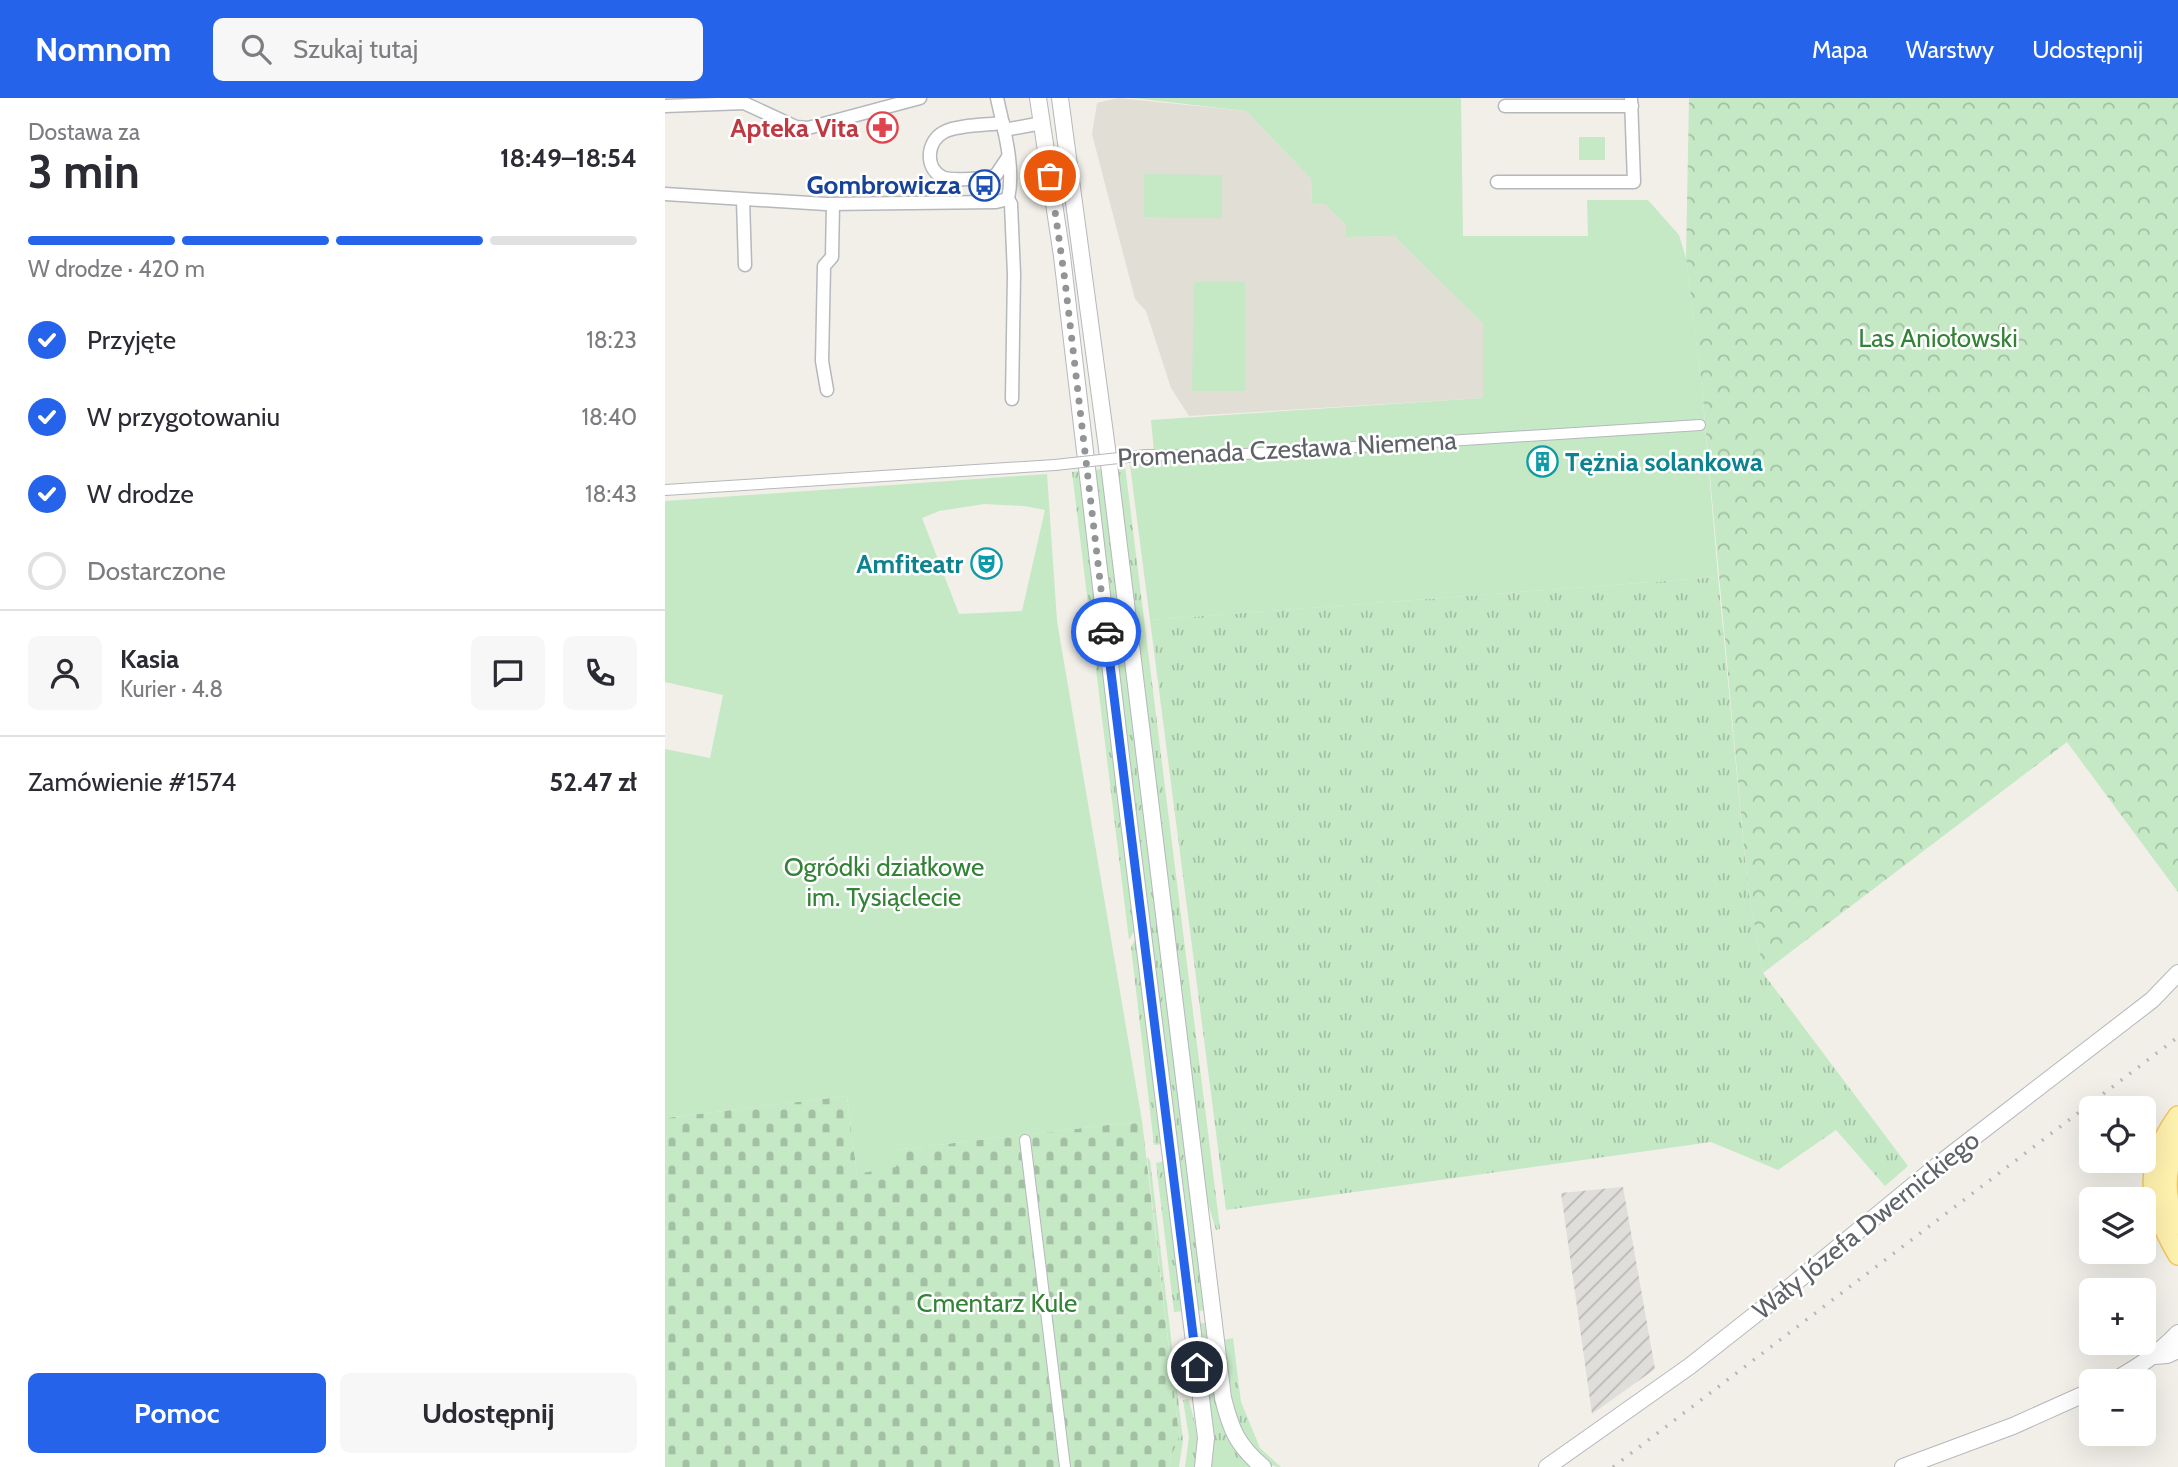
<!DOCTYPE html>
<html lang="pl">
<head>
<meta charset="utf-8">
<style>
	:root { --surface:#fff; --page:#f7f7f7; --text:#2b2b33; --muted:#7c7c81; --line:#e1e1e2; --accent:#2563eb }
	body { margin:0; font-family:Cabin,sans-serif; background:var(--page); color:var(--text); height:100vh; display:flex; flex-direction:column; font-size:26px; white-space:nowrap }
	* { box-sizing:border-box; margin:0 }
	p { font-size:23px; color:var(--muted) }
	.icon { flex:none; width:38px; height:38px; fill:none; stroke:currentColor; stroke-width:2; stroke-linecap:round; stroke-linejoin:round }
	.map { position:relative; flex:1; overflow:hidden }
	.details { display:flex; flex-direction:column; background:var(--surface); width:665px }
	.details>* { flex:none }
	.tools { position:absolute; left:1414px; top:998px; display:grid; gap:14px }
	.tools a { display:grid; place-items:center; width:77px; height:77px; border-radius:10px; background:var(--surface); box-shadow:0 7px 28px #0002; font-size:35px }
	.pin { position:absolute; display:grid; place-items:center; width:60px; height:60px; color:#fff; margin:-30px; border:4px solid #fff; border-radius:50%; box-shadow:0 2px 7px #0007 }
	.courier { position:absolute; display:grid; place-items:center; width:70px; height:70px; margin:-35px; border:5px solid #2563eb; border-radius:50%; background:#fff; color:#222; box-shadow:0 2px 9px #0007 }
	.summary em { font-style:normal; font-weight:700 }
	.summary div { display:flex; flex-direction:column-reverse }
	.summary { display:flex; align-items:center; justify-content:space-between; height:119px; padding:0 28px }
	h1 { font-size:46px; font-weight:700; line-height:52px }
	.bar { display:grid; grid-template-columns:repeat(4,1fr); gap:10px 7px; align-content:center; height:84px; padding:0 28px }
	.bar i { height:9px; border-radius:5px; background:var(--line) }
	.bar .selected { background:var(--accent) }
	.bar p { grid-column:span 4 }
	.line { display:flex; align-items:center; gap:18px; padding:0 28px; border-top:2px solid var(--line) }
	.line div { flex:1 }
	.round { display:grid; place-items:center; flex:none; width:74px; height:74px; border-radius:10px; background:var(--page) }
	ol { padding:0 28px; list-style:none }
	li { display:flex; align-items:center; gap:21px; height:77px }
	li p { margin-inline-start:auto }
	li .icon { padding:7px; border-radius:50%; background:var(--accent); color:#fff; stroke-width:4 }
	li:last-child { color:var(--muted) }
	li i { width:38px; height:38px; border:4px solid var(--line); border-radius:50% }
	.action { display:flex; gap:14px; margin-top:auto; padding:14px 28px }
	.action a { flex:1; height:80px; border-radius:10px; background:var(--accent); color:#fff; font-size:28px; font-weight:700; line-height:80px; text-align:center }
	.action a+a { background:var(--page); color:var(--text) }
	header { display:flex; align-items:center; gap:42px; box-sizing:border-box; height:98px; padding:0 35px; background:var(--accent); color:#fff }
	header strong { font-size:33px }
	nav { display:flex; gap:38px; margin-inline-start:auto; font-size:24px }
	.search { width:490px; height:63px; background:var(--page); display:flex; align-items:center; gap:18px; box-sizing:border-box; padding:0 24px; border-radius:10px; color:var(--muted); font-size:26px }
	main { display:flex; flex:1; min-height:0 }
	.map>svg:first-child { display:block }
	.industrial { fill:url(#industrial-furrows) }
	.education { fill:#e1ded6 }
	.grass { fill:url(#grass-tufts) }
	.forest { fill:url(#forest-crowns) }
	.cemetery { fill:url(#cemetery-stones) }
	.green { fill:#c5e8c5; fill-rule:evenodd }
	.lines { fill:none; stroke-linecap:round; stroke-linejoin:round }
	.pedestrian-casing { stroke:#b5b8bc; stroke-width:12 }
	.minor-casing { stroke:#b5b8bc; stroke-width:15 }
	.tertiary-casing { stroke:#b5b8bc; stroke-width:18 }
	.primary-casing { stroke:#f2c960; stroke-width:22 }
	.pedestrian { stroke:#fff; stroke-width:10 }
	.minor { stroke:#fff; stroke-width:12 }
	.tertiary { stroke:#fff; stroke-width:16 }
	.primary { stroke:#fff2af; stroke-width:19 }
	.rail { stroke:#b6b7b8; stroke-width:3.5; stroke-dasharray:2 9; stroke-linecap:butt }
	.pedestrian-bridge-casing { stroke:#b5b8bc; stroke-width:12; stroke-linecap:butt }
	.pedestrian-bridge { stroke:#fff; stroke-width:10 }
	.done { stroke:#929495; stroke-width:7; stroke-dasharray:0 12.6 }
	.route { stroke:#2563eb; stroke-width:9 }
	.labels { text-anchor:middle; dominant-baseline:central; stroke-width:5; stroke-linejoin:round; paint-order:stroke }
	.health-label { font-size:26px; font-weight:bold; fill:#be3a42; stroke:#fff; text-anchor:end }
	.transit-label { font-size:26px; font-weight:bold; fill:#164399; stroke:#fff; text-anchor:end }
	.park-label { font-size:26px; fill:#348238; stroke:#fff }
	.street-label { font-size:26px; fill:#5f6368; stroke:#fff }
	.culture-label { font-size:26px; font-weight:bold; fill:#0d838f; stroke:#fff; text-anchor:start }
</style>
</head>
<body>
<header>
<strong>Nomnom</strong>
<div class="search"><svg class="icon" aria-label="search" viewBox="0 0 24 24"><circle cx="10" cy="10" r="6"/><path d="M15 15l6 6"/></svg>Szukaj tutaj</div>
<nav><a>Mapa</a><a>Warstwy</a><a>Udostępnij</a></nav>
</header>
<main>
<section class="details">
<div class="summary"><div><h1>3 min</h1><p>Dostawa za</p></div><em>18:49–18:54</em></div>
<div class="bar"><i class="selected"></i><i class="selected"></i><i class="selected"></i><i></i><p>W drodze · 420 m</p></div>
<ol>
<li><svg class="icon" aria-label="check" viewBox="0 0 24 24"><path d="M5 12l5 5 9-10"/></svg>Przyjęte<p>18:23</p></li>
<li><svg class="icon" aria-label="check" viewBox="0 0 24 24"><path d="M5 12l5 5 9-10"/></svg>W przygotowaniu<p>18:40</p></li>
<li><svg class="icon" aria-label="check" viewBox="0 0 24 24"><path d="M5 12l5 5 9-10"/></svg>W drodze<p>18:43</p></li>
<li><i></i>Dostarczone</li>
</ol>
<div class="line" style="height:126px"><a class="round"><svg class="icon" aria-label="person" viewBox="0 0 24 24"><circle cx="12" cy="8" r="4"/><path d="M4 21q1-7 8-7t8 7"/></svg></a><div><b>Kasia</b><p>Kurier · 4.8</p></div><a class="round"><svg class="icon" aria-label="chat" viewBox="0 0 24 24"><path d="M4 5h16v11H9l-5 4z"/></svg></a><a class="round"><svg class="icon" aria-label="phone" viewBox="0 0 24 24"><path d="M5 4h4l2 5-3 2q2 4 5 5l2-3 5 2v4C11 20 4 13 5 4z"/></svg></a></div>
<div class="line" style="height:91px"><div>Zamówienie #1574</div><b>52.47 zł</b></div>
<div class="action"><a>Pomoc</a><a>Udostępnij</a></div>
</section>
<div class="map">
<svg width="1513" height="1369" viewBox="0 0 1513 1369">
	<defs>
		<pattern id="industrial-furrows" width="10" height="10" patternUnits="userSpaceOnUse" patternTransform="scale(1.75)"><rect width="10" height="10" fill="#e0deda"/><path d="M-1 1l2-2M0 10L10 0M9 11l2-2" fill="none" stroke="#b9b8b5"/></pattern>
		<pattern id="grass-tufts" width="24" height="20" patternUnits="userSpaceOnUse" patternTransform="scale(1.75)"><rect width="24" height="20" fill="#c5e8c5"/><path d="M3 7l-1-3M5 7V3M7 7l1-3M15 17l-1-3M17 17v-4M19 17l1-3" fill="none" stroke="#a3c0a4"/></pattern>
		<pattern id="forest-crowns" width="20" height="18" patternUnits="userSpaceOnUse" patternTransform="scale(1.75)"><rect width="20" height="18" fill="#c5e8c5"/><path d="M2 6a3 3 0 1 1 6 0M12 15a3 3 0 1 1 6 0" fill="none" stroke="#a3c0a4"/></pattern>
		<pattern id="cemetery-stones" width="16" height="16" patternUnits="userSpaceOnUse" patternTransform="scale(1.75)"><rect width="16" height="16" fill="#c5e8c5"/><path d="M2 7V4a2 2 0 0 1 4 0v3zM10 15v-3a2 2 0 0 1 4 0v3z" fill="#a3c0a4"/></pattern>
	</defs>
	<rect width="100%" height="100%" fill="#f1efe8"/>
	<path class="industrial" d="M 958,1089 L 990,1271 L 927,1316 L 896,1095 Z"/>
	<path class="education" d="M 453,0 L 581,13 L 646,81 L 647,105 L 660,105 L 681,127 L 681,139 L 729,138 L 818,226 L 818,300 L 524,318 L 506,290 L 481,213 L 470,201 L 427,36 L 432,5 Z"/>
	<g class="grass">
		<path d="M 460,368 L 555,1131 L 551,1132 L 542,1102 L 450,369 Z"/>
		<path d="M 438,371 L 543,1212 L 531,1213 L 429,372 Z"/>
		<path d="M 415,373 L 471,830 L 464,842 L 407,374 Z"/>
		<path d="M 1053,479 L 1082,783 L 1098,875 L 1243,1068 L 1220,1088 L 1171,1032 L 1113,1072 L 1046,1044 L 561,1112 L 485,522 Z"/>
		<path d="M 473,836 L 498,1046 L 489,1047 L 466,849 Z"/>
		<path d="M 482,1059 L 485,1062 L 518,1342 L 514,1369 L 503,1369 L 514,1337 Z"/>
		<path d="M 500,1063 L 518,1213 L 509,1214 L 491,1065 Z"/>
		<path d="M 544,1224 L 555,1312 L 590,1369 L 546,1369 L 545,1331 L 533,1226 Z"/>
		<path d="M 568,1240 L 576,1304 L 595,1350 L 616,1369 C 606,1369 600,1364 593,1357 C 563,1325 564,1282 559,1242 Z"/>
		<path d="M 523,1301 C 531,1323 534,1345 533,1369 L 520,1369 L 524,1339 L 518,1302 Z"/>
	</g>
	<path class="forest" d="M 1024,0 L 1513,0 L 1513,794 L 1402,644 L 1098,875 L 1082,783 L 1037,291 L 1021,160 Z"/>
	<path class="cemetery" d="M 182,998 L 192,1076 L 229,1052 L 477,1023 L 514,1337 L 503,1369 L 0,1369 L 0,1020 Z"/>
	<g class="green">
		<path d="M 468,0 L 796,0 L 798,138 L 923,138 L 922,102 L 983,102 L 1014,137 L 1021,160 L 1037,291 L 1053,479 L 485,522 L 465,367 L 490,364 L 486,322 L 818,300 L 818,226 L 729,138 L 681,139 L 681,127 L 660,106 L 647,105 L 646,81 L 581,13 Z"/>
		<rect x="914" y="39" width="26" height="23"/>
		<path d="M 479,76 L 557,77 L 557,120 L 479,119 Z"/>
		<path d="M 529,184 L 580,184 L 580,293 L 527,293 Z"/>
		<path d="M 382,376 L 392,523 L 477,1023 L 229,1052 L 231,1069 L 192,1076 L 182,998 L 0,1020 L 0,651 L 45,660 L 58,597 L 0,584 L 0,403 ZM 319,406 L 359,408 L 380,412 L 357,513 L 294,516 L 257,420 L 274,413 Z"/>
	</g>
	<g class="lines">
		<defs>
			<g id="pedestrian">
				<path d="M 481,357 L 548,358 L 1035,327"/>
				<path d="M 0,392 L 390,367"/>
				<path d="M 360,1042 L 400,1369"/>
			</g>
			<g id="minor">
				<path d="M 332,0 C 339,32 350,69 343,101"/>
				<path d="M 0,8 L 79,5 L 131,29 L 143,30 L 255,0"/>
				<path d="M 840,8 L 967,8"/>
				<path d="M 338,25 C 322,27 292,27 279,34 C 262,43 259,69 277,79 C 286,83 321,81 331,77 L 343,59"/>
				<path d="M 339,32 L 377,25"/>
				<path d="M 832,84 L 969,84 L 966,0"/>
				<path d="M 0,96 L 161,106 L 331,104 L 343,101"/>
				<path d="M 343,101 L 346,106 L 349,176 L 347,301"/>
				<path d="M 78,102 L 80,167"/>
				<path d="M 162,292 L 157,263 L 159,168 L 167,159 L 168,106"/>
			</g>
			<g id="tertiary">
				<path d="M 373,0 L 397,158 L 459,684 L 541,1340 L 538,1369"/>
				<path d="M 395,0 L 443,358 L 558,1300 C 566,1332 572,1347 598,1369"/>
				<path d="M 1490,1258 L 1502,1257 L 1513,1252"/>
				<path d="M 1448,1283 C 1473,1269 1493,1256 1513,1235"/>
				<path d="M 882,1369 L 1025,1268 L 1120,1193 L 1278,1063 L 1487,902 L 1513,875"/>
				<path d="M 1238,1369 L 1348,1328 L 1426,1293"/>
			</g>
			<g id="primary">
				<path d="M 1513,1018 C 1477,1068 1483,1106 1513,1157"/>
				<path d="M 1513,1044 C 1499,1070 1498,1102 1513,1127"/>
			</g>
		</defs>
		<use href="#pedestrian" class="pedestrian-casing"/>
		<use href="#minor" class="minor-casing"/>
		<use href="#tertiary" class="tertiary-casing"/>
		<use href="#primary" class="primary-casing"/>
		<use href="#pedestrian" class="pedestrian"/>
		<use href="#minor" class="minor"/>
		<use href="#tertiary" class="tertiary"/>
		<use href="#primary" class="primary"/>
		<path class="rail" d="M 948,1369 L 1513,939"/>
		<defs>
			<path id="pedestrian-bridge" d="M 390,367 L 481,357"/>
		</defs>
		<use href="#pedestrian-bridge" class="pedestrian-bridge-casing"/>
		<use href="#pedestrian-bridge" class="pedestrian-bridge"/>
	</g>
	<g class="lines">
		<path class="done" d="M 385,78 L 400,183 L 441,534"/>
		<path class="route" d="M 441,534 L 532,1269"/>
	</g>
	<defs>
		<symbol id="pharmacy-ring" viewBox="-11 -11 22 22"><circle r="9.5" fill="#fff" stroke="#e0444e" stroke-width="1.5"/><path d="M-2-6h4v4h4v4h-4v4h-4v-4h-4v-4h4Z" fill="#e0444e"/></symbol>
		<symbol id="bus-ring" viewBox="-11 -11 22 22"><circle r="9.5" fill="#fff" stroke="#1a4fb4" stroke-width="1.5"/><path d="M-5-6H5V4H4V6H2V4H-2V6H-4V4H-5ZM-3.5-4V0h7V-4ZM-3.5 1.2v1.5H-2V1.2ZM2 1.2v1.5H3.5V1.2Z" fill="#1a4fb4"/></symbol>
		<symbol id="building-ring" viewBox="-11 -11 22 22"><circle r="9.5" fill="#fff" stroke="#0f9aa8" stroke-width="1.5"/><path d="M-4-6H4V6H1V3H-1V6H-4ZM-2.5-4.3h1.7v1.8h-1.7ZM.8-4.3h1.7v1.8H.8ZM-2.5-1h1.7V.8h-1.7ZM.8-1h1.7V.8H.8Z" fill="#0f9aa8"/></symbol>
		<symbol id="theatre-ring" viewBox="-11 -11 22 22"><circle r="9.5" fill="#fff" stroke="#0f9aa8" stroke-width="1.5"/><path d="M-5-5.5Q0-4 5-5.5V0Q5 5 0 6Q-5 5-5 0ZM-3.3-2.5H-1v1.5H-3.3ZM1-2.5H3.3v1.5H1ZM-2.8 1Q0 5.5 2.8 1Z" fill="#0f9aa8"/></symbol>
	</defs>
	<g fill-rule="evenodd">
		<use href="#pharmacy-ring" x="200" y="12" width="35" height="35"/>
		<use href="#bus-ring" x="302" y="70" width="35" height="35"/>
		<use href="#building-ring" x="860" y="346" width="35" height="35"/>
		<use href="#theatre-ring" x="304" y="448" width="35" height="35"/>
	</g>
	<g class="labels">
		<g class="health-label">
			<text x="194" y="30">Apteka Vita</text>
		</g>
		<g class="transit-label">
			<text x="296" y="87">Gombrowicza</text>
		</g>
		<g class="park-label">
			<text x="1273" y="240">Las Aniołowski</text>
			<text x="219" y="769">Ogródki działkowe<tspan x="219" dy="30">im. Tysiąclecie</tspan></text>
			<text x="332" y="1205">Cmentarz Kule</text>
		</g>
		<g class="street-label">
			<text transform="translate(622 351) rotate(-3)">Promenada Czesława Niemena</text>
			<text transform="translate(1201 1127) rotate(-39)">Wały Józefa Dwernickiego</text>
		</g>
		<g class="culture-label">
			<text x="900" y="364">Tężnia solankowa</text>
			<text x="298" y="466" text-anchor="end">Amfiteatr</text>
		</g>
	</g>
</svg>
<div class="tools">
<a><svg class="icon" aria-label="locate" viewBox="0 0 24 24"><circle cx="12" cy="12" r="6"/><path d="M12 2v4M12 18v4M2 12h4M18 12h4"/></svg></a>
<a><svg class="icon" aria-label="layers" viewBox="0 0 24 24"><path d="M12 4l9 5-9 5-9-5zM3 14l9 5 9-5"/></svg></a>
<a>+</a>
<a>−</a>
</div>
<div class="pin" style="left:385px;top:78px;background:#ea580c"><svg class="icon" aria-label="bag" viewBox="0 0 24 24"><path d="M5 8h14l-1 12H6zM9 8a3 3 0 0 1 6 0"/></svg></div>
<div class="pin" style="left:532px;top:1269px;background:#1f2937"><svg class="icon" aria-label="home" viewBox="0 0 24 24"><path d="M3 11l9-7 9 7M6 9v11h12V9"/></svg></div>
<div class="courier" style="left:441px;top:534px"><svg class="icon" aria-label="car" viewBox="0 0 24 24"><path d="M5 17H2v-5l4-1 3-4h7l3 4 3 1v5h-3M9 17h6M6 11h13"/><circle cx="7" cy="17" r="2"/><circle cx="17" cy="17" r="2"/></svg></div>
</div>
</main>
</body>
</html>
